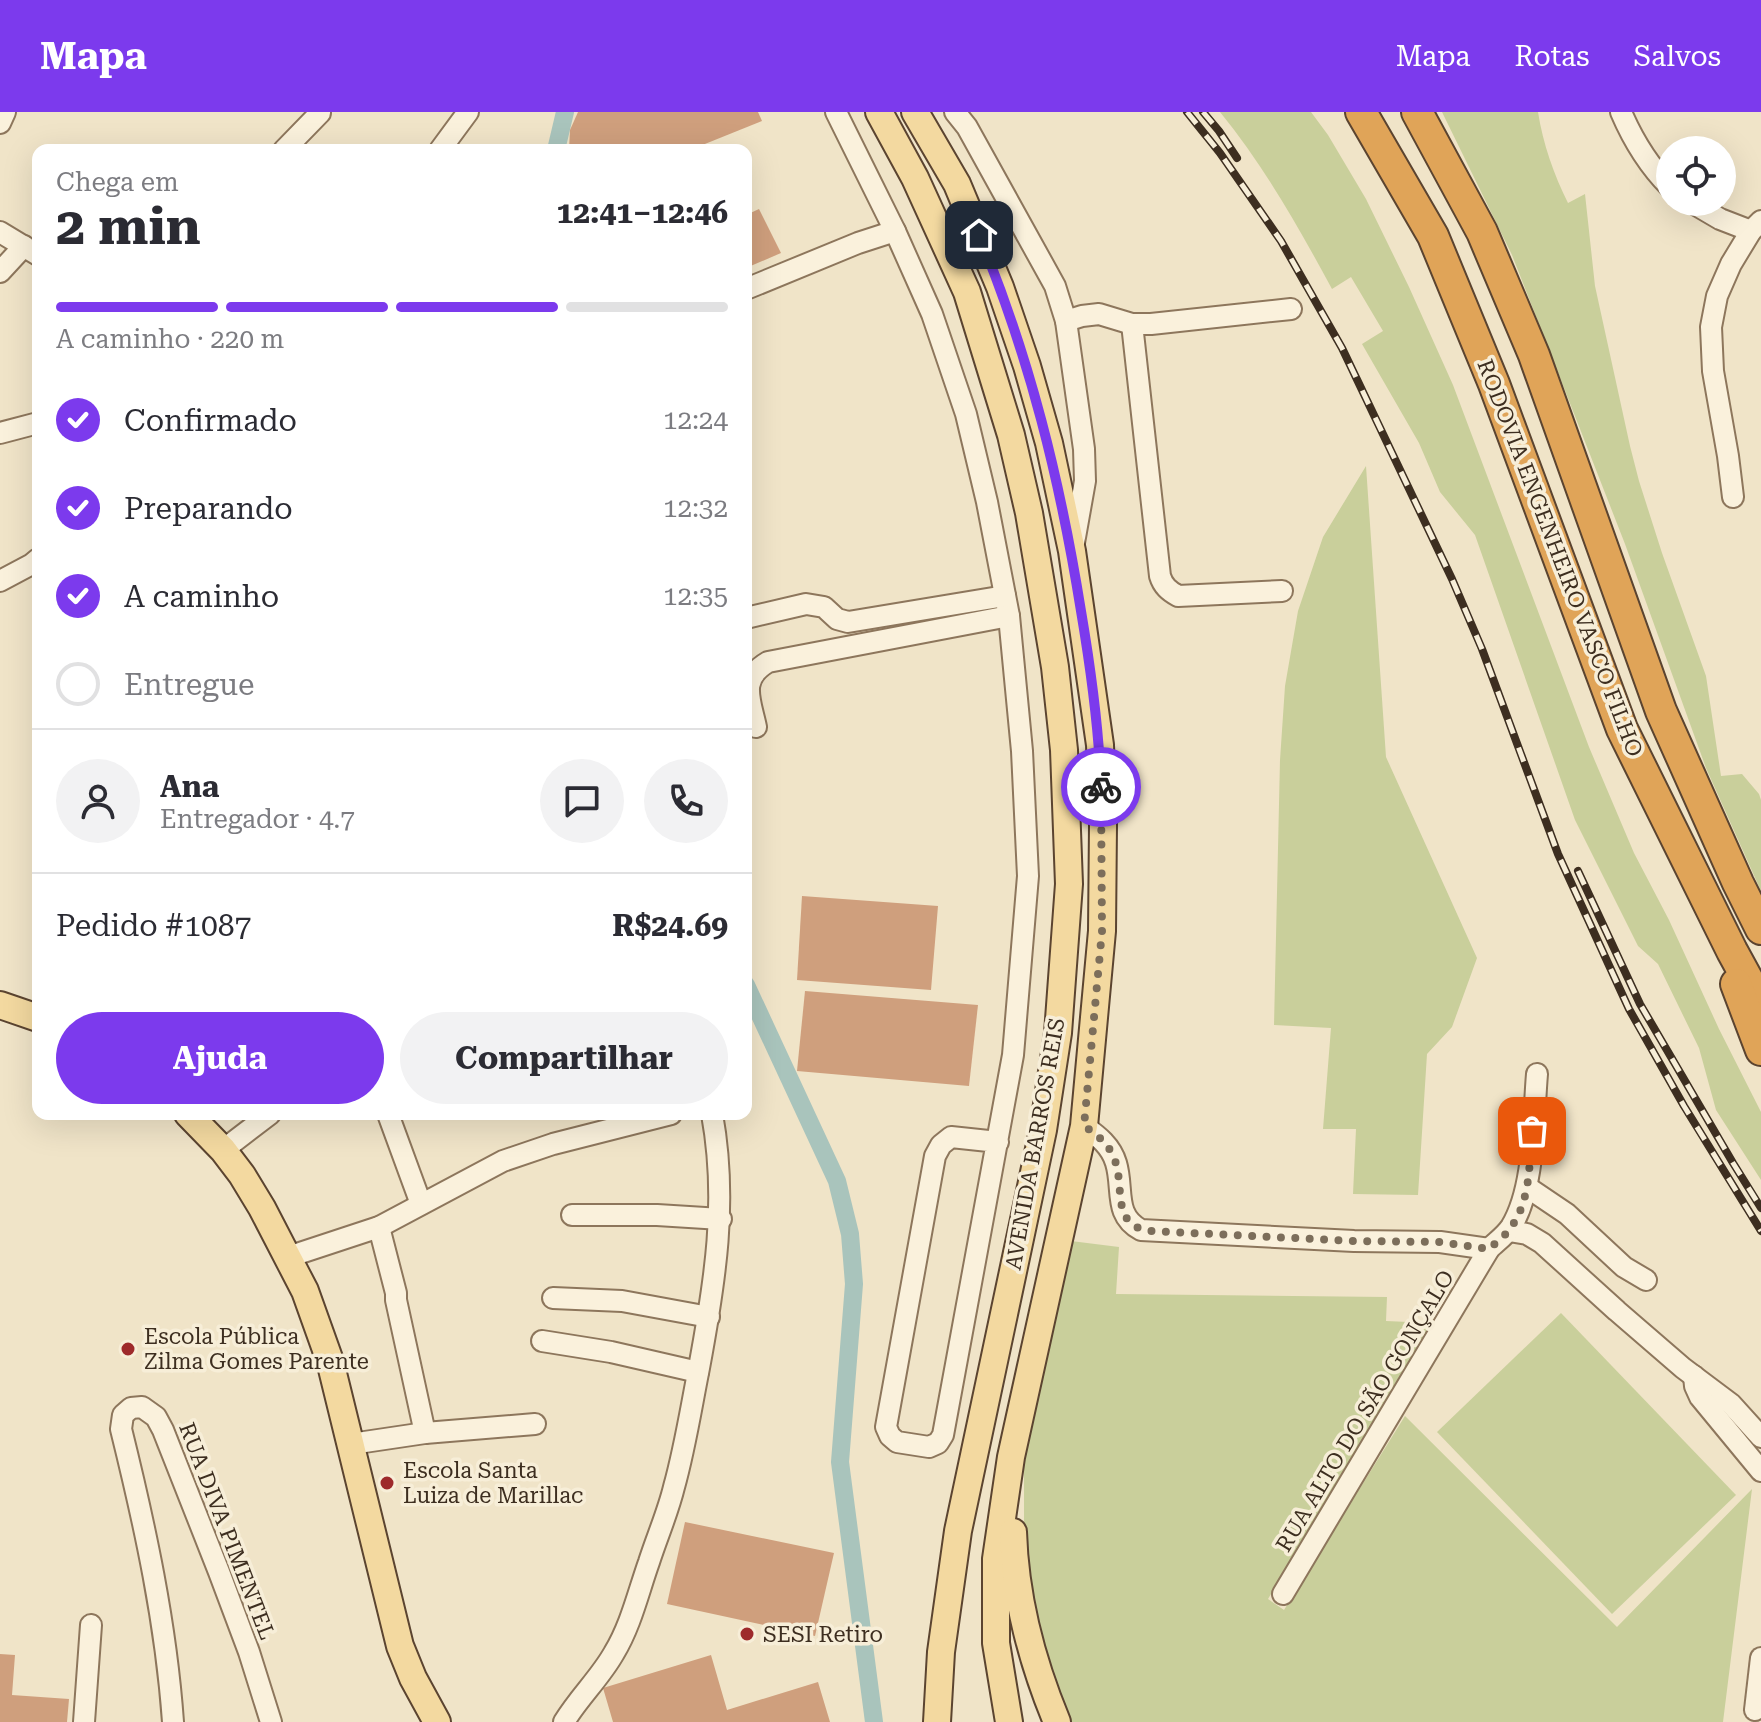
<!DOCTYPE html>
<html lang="pt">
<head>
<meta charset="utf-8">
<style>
	:root { --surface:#fff; --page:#f2f2f3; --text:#2b2b33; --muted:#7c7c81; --line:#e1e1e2; --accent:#7c3aed }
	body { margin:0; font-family:"Roboto Serif",serif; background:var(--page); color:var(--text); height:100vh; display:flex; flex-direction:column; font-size:30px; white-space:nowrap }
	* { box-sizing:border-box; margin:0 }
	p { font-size:26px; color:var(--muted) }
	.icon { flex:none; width:44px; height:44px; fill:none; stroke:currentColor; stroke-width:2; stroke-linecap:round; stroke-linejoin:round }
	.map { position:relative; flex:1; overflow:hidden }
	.side { position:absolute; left:32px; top:32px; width:720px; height:976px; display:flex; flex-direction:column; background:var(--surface); border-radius:16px; box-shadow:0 8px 32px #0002 }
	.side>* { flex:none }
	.controls { position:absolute; left:1656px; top:24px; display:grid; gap:16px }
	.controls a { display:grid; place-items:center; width:80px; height:80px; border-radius:50%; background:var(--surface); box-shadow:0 8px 32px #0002; font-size:40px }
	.pin { position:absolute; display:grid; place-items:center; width:68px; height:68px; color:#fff; margin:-34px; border-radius:16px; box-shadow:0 4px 12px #0006 }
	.courier { position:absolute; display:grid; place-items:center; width:80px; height:80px; margin:-40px; border:6px solid #7c3aed; border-radius:50%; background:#fff; color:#222; box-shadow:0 2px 10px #0007 }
	.head em { font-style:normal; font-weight:700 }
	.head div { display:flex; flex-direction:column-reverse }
	.head { display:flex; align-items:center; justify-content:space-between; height:136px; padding:0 24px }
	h1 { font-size:52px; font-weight:700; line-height:60px }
	.bar { display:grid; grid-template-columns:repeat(4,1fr); gap:12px 8px; align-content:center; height:96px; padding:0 24px }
	.bar i { height:10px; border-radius:6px; background:var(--line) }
	.bar .selected { background:var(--accent) }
	.bar p { grid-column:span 4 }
	.line { display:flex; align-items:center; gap:20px; padding:0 24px; border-top:2px solid var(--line) }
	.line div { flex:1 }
	.round { display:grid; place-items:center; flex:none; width:84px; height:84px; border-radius:42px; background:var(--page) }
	ol { padding:0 24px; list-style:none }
	li { display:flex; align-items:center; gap:24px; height:88px }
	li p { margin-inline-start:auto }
	li .icon { padding:8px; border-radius:50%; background:var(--accent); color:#fff; stroke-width:4 }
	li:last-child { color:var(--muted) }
	li i { width:44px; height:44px; border:4px solid var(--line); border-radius:50% }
	.primary-button { display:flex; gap:16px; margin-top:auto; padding:16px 24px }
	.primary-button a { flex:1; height:92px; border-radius:48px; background:var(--accent); color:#fff; font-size:32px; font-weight:700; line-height:92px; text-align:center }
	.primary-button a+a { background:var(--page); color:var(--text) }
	header { display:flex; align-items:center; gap:48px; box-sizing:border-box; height:112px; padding:0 40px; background:var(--accent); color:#fff }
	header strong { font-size:38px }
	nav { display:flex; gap:44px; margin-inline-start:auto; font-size:28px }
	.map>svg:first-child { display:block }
	.green { fill:#c9cf9b }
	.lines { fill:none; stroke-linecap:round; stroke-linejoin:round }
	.canal { stroke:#a9c4bc; stroke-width:18 }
	.building { fill:#cf9f7d }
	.minor-casing { stroke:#8d765c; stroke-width:24 }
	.major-casing { stroke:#5b4430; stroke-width:30 }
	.highway-casing { stroke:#5b4430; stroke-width:34 }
	.minor { stroke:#faf1dc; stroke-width:20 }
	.major { stroke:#f3d9a0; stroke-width:26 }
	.highway { stroke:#e0a458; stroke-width:30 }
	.rail-casing { stroke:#3d2e20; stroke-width:8 }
	.rail { stroke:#f7eed8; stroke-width:5; stroke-dasharray:15; stroke-linecap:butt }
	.done { stroke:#7c6e5b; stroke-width:8; stroke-dasharray:0 14.4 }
	.route { stroke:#7c3aed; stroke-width:10 }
	.poi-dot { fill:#9e2a2b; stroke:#f7eed8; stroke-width:3 }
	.labels { text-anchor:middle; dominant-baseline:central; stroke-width:7; stroke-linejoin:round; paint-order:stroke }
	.street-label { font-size:22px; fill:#3d2e20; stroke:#f7eed8 }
	.poi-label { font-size:22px; fill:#3d2e20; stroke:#f7eed8; text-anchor:start }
</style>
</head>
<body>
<header>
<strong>Mapa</strong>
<nav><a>Mapa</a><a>Rotas</a><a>Salvos</a></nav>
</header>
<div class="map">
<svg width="1761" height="1610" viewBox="0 0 1761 1610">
	<rect width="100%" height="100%" fill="#f0e4c8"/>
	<g class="green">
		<path d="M 1220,0 L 1311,0 L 1328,23 L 1366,87 L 1409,175 L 1453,273 L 1589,635 L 1634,741 L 1669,808 L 1719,917 L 1761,1000 L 1761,1068 L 1716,998 L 1699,936 L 1658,852 L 1638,834 L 1575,708 L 1475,423 L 1440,380 L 1419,331 L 1362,232 L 1383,219 L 1351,165 L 1332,177 C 1299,116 1264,54 1220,0 Z"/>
		<path d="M 1442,0 L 1538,0 C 1543,32 1554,63 1568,91 L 1585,82 L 1595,174 L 1630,334 L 1639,369 L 1662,441 L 1706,564 L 1721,664 L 1742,662 L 1759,682 L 1761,688 L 1761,779 L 1706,656 L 1625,432 L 1512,143 Z"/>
		<path d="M 1366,354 L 1386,645 L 1477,846 L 1452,915 L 1427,942 L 1418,1083 L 1353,1082 L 1356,1017 L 1323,1017 L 1331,916 L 1274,913 L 1280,648 L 1285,574 L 1298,499 L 1323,425 Z"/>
		<path d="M 1071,1129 L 1119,1135 L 1116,1182 L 1387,1185 L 1386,1209 L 1431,1211 L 1268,1487 L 1284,1498 L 1405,1304 L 1617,1515 L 1752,1377 L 1723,1610 L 1071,1610 L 1067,1606 L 1050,1563 L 1024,1453 L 1024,1343 Z"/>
		<path d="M 1561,1201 L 1736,1383 L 1612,1502 L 1437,1320 Z"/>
	</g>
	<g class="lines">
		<g class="canal">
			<path d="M 556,38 L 565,0"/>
			<path d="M 746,873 L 837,1069 L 850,1122 L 854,1172 L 840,1350 L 874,1610"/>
		</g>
	</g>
	<g class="building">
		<path d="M 578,0 L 758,0 L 762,9 L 690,38 L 569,38 L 570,18 Z"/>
		<path d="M 759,97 L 781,141 L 746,156 L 746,103 Z"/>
		<path d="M 802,784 L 938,794 L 931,878 L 797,868 Z"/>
		<path d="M 805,879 L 978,893 L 969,974 L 797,959 Z"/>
		<path d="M 685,1410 L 834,1441 L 815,1524 L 667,1492 Z"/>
		<path d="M 0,1542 L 15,1543 L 12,1583 L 69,1587 L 67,1610 L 0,1610 Z"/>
		<path d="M 711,1543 L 727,1598 L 818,1570 L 830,1610 L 613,1610 L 603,1576 Z"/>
	</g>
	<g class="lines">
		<defs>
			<g id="minor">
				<path d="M 836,0 L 895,119 L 932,202 L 966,302 L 987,390 L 1009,504 L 1022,639 L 1028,764 L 1013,943 L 943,1323 L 938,1331 L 929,1335 L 897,1330 L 890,1324 L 886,1315 L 935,1044 L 941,1033 L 951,1025 L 998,1030"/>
				<path d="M 955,0 L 967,15 L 1055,174 L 1066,209 L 1084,337 L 1085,369 L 1074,431"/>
				<path d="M 1621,0 C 1633,28 1649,54 1670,75"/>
				<path d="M 0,11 L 5,0"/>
				<path d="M 284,38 L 320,1"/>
				<path d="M 440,38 L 468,0"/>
				<path d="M 1691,90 L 1720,107 L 1751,119"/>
				<path d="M 0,120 L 38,143"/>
				<path d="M 0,160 L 24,134"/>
				<path d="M 746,177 L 858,131 L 895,119"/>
				<path d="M 1066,209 L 1082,204 L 1099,202 L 1132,212 L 1151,212 L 1291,197"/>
				<path d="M 1132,212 L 1160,464 C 1163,474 1169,479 1178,484 L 1282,479"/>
				<path d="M 0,321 L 38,311"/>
				<path d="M 1733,385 L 1728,344 L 1713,259 L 1711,215 L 1717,184 L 1731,152 L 1751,119 L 1761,109"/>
				<path d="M 0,469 L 32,452 L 38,447"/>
				<path d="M 746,506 L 806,492 L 824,495 L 837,507 L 848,510 L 1005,484"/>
				<path d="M 756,615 C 750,587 739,567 768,550 L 1009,504"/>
				<path d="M 388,1002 L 421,1092"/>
				<path d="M 1084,1014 C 1098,1024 1111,1034 1116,1051 C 1124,1077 1113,1103 1141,1118 L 1354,1129 L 1440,1130 L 1489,1137"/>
				<path d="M 223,1038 L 270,1002"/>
				<path d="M 1527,1075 L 1567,1102 L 1624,1155 L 1646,1168"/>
				<path d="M 572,1103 L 657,1103 L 721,1107"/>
				<path d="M 379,1115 L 396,1181 L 396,1188 L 425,1321"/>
				<path d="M 1509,1119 L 1527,1122 L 1542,1131 L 1617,1199 L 1683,1256 L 1731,1292 L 1761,1325"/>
				<path d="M 288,1145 L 379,1115 L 503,1049 L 553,1032 L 671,1002"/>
				<path d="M 553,1186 L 622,1189 L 709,1205"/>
				<path d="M 542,1229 L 611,1240 L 698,1260"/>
				<path d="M 1694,1264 L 1695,1274 L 1700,1285 L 1761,1359"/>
				<path d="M 351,1332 L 425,1321 L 535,1312"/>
				<path d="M 1283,1482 L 1489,1137 C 1496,1130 1505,1124 1511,1115 C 1535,1076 1533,1008 1537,962"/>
				<path d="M 1755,1598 L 1761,1546"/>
				<path d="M 84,1610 L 91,1513"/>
				<path d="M 173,1610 C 166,1511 145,1414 121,1317 L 123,1303 L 131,1296 L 142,1295 L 156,1305 L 163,1318 L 219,1460 L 249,1540 L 271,1610"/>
				<path d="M 564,1610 C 579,1585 600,1566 614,1541 C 631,1513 638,1481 649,1450 C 657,1425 668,1400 674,1375 C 685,1336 691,1296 699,1256 C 715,1170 728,1089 712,1002"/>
			</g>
			<g id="major">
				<path d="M 879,0 L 915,66 L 967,180 L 1011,323 L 1029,401 L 1055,555 L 1064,638 L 1069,772 L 1058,921 L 1043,1018 L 958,1419 L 941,1540 L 937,1610"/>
				<path d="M 915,0 L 957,72 L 1000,175 L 1027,254 L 1049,331 L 1072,439 L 1100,633 L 1103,713 L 1102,819 L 1084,1014 L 1011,1345 L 996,1447 L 996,1531 L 1009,1610"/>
				<path d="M 0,893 L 38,906"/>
				<path d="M 188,1002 L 223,1038 L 242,1063 L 262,1096 L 305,1179 L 330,1249 L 400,1534 L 413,1566 L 437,1610"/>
				<path d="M 1013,1420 C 1015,1485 1032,1550 1057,1610"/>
			</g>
			<g id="highway">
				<path d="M 1361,0 L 1433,124 L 1494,272 L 1622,617 L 1732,839 L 1761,892"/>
				<path d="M 1417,0 L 1482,120 L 1534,243 L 1661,599 L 1738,771 L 1761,817"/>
				<path d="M 1736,872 L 1761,938"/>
			</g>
		</defs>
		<use href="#minor" class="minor-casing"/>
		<use href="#major" class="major-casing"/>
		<use href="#highway" class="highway-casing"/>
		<use href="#minor" class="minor"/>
		<use href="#major" class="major"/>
		<use href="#highway" class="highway"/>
		<defs>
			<g id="rail">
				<path d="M 1187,0 L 1220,41 L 1281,129 L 1342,236 L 1452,467 L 1482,537 L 1558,742 L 1629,897 L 1684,994 L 1761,1119"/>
				<path d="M 1203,0 L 1219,19 L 1237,46"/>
				<path d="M 1578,759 L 1640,892 L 1733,1051 L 1761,1096"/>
			</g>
		</defs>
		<use href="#rail" class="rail-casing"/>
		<use href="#rail" class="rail"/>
	</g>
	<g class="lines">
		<path class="done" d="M 1101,675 L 1102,819 L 1084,1014 C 1097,1023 1108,1031 1114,1046 C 1126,1074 1109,1114 1151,1119 L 1354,1129 L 1440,1130 L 1489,1137 C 1495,1131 1503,1126 1508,1119 C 1531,1092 1529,1052 1532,1019"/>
		<path class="route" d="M 979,123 C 1030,246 1060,368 1081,499 C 1091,558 1099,616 1101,675"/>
	</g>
	<g class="poi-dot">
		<circle cx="128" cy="1237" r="8"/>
		<circle cx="387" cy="1371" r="8"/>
		<circle cx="747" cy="1522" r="8"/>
	</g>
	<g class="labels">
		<g class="street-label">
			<text transform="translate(1560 446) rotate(69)">RODOVIA ENGENHEIRO VASCO FILHO</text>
			<text transform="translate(1035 1032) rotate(-80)">AVENIDA BARROS REIS</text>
			<text transform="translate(1365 1299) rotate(-59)">RUA ALTO DO SÃO GONÇALO</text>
			<text transform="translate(227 1419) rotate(69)">RUA DIVA PIMENTEL</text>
		</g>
		<g class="poi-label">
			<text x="144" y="1224">Escola Pública<tspan x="144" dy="25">Zilma Gomes Parente</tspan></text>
			<text x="403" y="1358">Escola Santa<tspan x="403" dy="25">Luiza de Marillac</tspan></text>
			<text x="763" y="1522">SESI Retiro</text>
		</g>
	</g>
</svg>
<div class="controls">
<a><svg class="icon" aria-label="locate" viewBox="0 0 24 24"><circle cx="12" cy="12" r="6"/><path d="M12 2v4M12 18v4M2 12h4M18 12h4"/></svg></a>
</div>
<div class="pin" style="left:1532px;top:1019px;background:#ea580c"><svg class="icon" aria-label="bag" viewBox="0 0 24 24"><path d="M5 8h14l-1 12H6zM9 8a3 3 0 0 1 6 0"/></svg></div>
<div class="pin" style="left:979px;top:123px;background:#1f2937"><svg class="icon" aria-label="home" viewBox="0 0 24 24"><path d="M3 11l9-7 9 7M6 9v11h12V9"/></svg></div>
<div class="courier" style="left:1101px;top:675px"><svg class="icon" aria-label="bike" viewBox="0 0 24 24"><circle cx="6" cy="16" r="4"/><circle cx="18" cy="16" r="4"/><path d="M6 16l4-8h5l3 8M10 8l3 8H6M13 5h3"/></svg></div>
<section class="side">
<div class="head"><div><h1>2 min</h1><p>Chega em</p></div><em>12:41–12:46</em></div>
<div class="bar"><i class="selected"></i><i class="selected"></i><i class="selected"></i><i></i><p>A caminho · 220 m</p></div>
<ol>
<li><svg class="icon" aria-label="check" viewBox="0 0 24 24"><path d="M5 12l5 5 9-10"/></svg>Confirmado<p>12:24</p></li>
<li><svg class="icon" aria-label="check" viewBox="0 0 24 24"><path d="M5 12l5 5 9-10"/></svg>Preparando<p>12:32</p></li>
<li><svg class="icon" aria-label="check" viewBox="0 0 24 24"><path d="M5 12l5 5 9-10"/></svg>A caminho<p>12:35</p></li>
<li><i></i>Entregue</li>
</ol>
<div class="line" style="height:144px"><a class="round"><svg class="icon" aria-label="person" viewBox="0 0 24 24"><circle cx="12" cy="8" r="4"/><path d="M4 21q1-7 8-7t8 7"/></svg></a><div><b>Ana</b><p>Entregador · 4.7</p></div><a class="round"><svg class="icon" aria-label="chat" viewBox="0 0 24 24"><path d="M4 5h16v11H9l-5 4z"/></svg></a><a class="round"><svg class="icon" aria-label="phone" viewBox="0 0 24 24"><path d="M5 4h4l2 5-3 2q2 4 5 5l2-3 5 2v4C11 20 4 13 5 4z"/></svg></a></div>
<div class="line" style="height:104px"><div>Pedido #1087</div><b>R$24.69</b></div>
<div class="primary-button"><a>Ajuda</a><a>Compartilhar</a></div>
</section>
</div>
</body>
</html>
